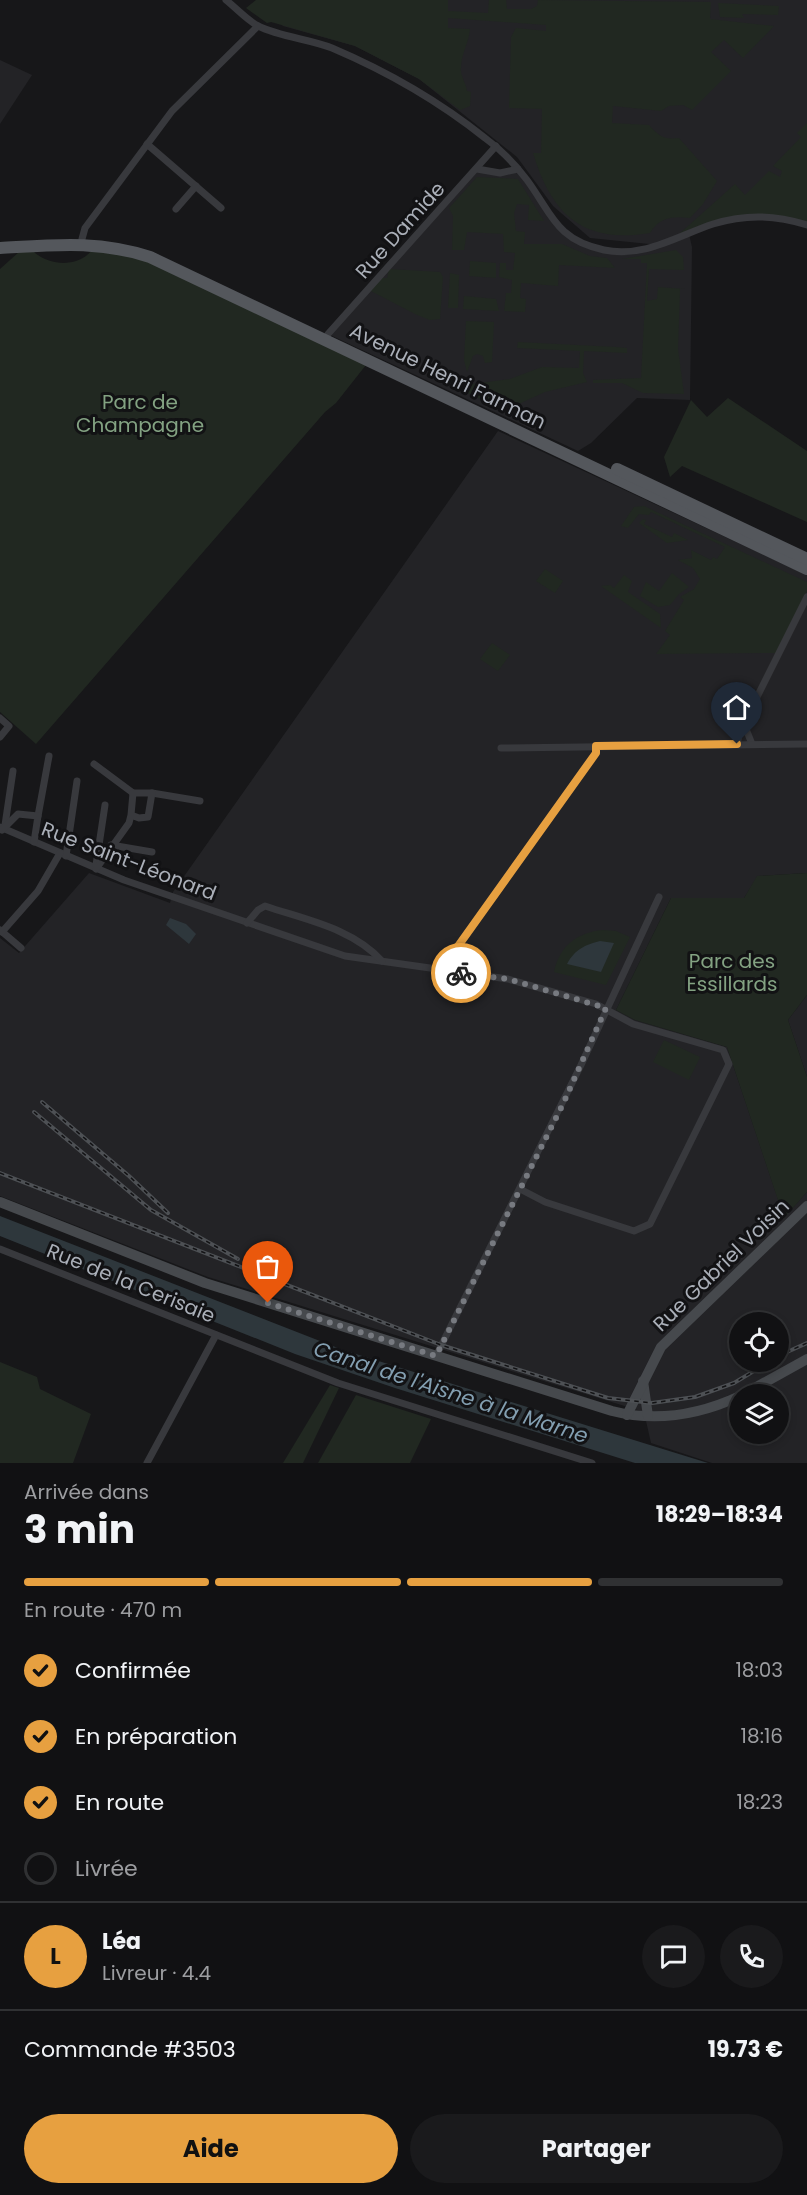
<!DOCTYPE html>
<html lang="fr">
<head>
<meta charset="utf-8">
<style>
	:root { --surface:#111113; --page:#1a1a1c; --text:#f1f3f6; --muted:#9c9da0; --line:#303133; --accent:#e7a040 }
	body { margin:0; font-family:Poppins,sans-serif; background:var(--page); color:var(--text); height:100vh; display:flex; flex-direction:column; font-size:22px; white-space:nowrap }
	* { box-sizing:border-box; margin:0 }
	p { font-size:20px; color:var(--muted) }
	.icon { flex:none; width:33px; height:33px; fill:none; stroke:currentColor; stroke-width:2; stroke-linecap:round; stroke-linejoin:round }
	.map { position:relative; height:1463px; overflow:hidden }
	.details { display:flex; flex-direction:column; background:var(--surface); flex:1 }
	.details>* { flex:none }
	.controls { position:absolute; left:729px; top:1312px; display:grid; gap:12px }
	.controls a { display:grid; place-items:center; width:60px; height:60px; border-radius:50%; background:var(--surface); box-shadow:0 3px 9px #0003,0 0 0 2px var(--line); font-size:30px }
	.pin { position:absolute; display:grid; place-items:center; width:51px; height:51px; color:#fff; margin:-62px -26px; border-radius:50% 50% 50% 0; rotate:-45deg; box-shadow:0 0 6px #0007 }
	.pin .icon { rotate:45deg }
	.courier { position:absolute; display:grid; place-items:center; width:60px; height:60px; margin:-30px; border:4px solid #e7a040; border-radius:50%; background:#fff; color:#222; box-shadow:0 2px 8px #0007 }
	.head em { font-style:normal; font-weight:700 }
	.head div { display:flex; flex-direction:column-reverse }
	.head { display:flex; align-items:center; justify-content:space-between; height:102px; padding:0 24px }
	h1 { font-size:39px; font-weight:700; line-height:45px }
	.bar { display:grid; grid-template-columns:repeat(4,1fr); gap:9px 6px; align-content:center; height:72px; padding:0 24px }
	.bar i { height:8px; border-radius:4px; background:var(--line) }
	.bar .selected { background:var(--accent) }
	.bar p { grid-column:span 4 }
	.line { display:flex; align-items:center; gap:15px; padding:0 24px; border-top:2px solid var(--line) }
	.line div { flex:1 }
	.round { display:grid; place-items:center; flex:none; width:63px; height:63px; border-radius:32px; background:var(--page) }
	ol { padding:0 24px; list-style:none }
	li { display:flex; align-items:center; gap:18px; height:66px }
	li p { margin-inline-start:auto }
	li .icon { padding:6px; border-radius:50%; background:var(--accent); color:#111; stroke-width:4 }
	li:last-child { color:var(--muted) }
	li i { width:33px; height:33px; border:3px solid var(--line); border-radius:50% }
	.action { display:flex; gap:12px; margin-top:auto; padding:12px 24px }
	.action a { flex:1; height:69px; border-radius:36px; background:var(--accent); color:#111; font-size:24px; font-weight:700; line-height:69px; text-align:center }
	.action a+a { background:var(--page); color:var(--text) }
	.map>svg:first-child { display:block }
	.built { fill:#232326; fill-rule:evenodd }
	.green { fill:#212821 }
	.water { fill:#2e373c }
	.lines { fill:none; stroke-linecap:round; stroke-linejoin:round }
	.street { stroke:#38393d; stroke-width:7 }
	.secondary { stroke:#46494d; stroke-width:10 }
	.primary { stroke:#54575c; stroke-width:12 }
	.rail-casing { stroke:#4d5054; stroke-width:4 }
	.rail { stroke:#121214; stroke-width:1.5; stroke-dasharray:4.5; stroke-linecap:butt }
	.done { stroke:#777a80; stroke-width:6; stroke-dasharray:0 10.8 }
	.route { stroke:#e7a040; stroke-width:8 }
	.labels { text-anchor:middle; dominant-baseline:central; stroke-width:6; stroke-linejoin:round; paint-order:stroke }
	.street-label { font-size:20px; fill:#aaafb8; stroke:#121214 }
	.park-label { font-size:20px; fill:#83a282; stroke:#121214 }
	.water-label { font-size:21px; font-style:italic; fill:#839fb1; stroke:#121214 }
</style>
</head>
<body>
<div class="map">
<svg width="807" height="1463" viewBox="0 0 807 1463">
	<rect width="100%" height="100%" fill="#171719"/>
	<g class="built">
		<path d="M 258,0 L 807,0 L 807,225 L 785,218 L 720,222 L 689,234 L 692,247 L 690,400 L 637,398 L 591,443 L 578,451 L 328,334 L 477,169 L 488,172 L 518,169 L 568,235 L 608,251 L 659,245 L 590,238 L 553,206 L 517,157 L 419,79 L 355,46 L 283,26 Z"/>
		<path d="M 0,60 L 32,75 L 0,124 Z"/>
		<path d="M 498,431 L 807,575 L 807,873 L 758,876 L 744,898 L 671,898 L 616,1010 L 635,1020 L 727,1047 L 784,1217 L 807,1192 L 807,1463 L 712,1463 L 651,1443 L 644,1412 L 208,1277 L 0,1196 L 0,938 L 19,953 L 89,873 L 170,903 L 173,892 ZM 740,1323 L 778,1323 L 778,1362 L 740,1362 ZM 740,1395 L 778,1395 L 778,1434 L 740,1434 Z"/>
		<path d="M 807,995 L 807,1077 L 788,1020 Z"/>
	</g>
	<g class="green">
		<path d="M 256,0 L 448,0 L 448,11 L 488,13 L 489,0 L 506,0 L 507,9 L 531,9 L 537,6 L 538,0 L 711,2 L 710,19 L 774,26 L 743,58 L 724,40 L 711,52 L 731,71 L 692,110 L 683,105 L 669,106 L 661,111 L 613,106 L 612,123 L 649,125 C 659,136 664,140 679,138 L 717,181 L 703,204 L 690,218 C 672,216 660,217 650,233 C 584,244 552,216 533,153 L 541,153 L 542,109 L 509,108 L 511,37 L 516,28 L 546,31 L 546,25 L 448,18 L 448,28 L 470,29 C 469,43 461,54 461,68 C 460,76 466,83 467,91 L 471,92 L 470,106 L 460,110 L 419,79 L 355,46 L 271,22 L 267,23 L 246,8 Z"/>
		<path d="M 718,3 L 779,6 L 778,15 L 742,14 L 744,18 L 720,17 Z"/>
		<path d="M 807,123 L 807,225 L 785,218 L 720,222 L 669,243 L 735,184 L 745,195 L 769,171 L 780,177 L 782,171 L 773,166 L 801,137 L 797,133 Z"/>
		<path d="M 477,177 L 518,179 L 544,221 L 528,220 L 529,205 L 517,204 L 514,213 L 516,231 L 525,232 L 524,244 L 562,244 L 590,256 L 607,258 L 615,268 L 559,265 L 558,286 L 521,283 L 520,298 L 526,299 L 525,312 L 504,311 L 506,293 L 511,293 L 512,280 L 499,277 L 500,263 L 506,263 L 506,270 L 513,270 L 515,253 L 504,252 L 503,234 L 467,232 L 464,250 L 452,250 L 453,216 L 449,208 Z"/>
		<path d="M 92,250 L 117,252 L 149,262 L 366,365 L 336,403 L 325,412 L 36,744 L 0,712 L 0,269 L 19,252 L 33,251 C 48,266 78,268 92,250 Z"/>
		<path d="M 676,250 L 683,257 L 684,270 L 649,269 L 647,301 L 657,299 L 658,287 L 685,289 L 680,289 L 678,349 L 684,394 L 643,393 L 622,383 L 593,383 L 593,380 L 641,378 L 647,263 L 641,263 L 641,259 L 622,259 Z"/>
		<path d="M 470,261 L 496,263 L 496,278 L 469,276 Z"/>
		<path d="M 389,269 L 440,272 L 443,277 L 440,319 L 430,320 L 415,314 L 369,290 L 381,278 L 387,278 Z"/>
		<path d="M 450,273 L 459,275 L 458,308 L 448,308 Z"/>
		<path d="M 464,296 L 496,299 L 499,311 L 463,309 Z"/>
		<path d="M 466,321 L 494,322 L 492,362 L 485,363 L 483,356 L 477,354 L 473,356 L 467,372 L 464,360 Z"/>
		<path d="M 518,342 L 616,347 L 627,348 L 627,353 L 584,351 L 583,373 L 587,382 L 545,392 L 512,407 L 496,406 L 434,378 L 430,373 L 430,366 L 436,367 L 472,384 L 510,379 L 542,367 L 579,368 L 580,351 L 517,348 Z"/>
		<path d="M 728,398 L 807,451 L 807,522 L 682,466 L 670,477 L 664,457 L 691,400 L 707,417 Z"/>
		<path d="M 644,506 L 807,582 L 807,591 L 777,653 L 656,654 L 670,635 L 665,631 L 684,600 L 680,597 L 694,589 L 700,579 L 693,568 L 678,560 L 692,558 L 691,550 L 711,560 L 713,557 L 717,559 L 725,547 L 651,512 L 649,515 L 639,514 L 628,528 L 621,526 L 634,507 Z"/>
		<path d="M 643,519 L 646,520 L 644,524 L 672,537 L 674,533 L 688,540 L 667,543 L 639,523 Z"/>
		<path d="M 545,569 L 563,581 L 555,593 L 536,581 Z"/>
		<path d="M 672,573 L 689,587 L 679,594 L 670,605 L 658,607 L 640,596 L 646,582 L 659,591 Z"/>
		<path d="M 624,575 L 632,581 L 628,592 L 660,614 L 661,628 L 601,586 L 610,585 L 614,588 Z"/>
		<path d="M 492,643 L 510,655 L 498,671 L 480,659 Z"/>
		<path d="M 807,873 L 807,995 L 788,1020 L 807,1077 L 807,1192 L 784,1218 L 727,1047 L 635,1020 L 616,1010 L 671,898 L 744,898 L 757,876 Z"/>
		<path d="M 603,930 L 616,931 L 630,937 L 606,985 L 554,972 C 559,946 578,932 603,930 Z"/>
		<path d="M 664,1040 L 700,1057 L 689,1080 L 653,1062 Z"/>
		<path d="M 0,1362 L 37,1377 L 40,1389 L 91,1414 L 73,1463 L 0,1463 Z"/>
		<path d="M 330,1385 L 339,1388 L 303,1463 L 283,1463 Z"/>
		<path d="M 356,1395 L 431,1419 L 410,1463 L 318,1463 Z"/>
	</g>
	<g class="water">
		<path d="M 170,918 L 186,924 L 196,934 L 189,944 L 166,925 Z"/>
		<path d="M 600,941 L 614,943 L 601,972 L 567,964 C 575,949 585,945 600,941 Z"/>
		<path d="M 0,1216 L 343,1350 L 708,1463 L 635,1463 L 395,1388 L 295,1354 L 0,1236 Z"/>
	</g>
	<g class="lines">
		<g class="street">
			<path d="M 226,0 C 236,8 247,20 258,26 C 281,37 309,39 332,48 C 386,71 440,102 485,138 C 500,149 515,164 527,180 C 552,214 556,240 604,250 C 645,258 677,236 713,224 C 746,214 775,215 807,225"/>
			<path d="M 147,144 L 221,208"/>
			<path d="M 477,169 L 500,173 L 518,169"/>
			<path d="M 176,209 L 196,186"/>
			<path d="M 82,239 L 85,228 L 172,111 L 258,26"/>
			<path d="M 328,334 L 496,146"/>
			<path d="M 0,718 L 9,726 L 0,737"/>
			<path d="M 744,724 L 752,744"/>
			<path d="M 737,744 L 740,731 L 807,597"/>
			<path d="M 501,748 L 807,744"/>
			<path d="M 94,764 L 133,793"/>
			<path d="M 152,793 L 200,801"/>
			<path d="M 38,816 L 49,756"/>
			<path d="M 5,825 L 13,771"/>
			<path d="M 0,827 L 124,880 L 345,956 L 508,979 L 596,1004 L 633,1024 L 723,1050 L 729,1064 L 650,1224 L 634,1231 L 545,1202 L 520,1189"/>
			<path d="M 2,830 L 18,814 L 38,816 L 34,842"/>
			<path d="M 111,845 L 152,852"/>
			<path d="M 66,856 L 77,781"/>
			<path d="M 96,865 L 105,805"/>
			<path d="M 96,869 L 129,823 L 131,815 L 139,818 L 148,817 L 152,793 L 133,793 L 131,815"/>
			<path d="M 247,923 L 258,910 L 265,906 C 306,920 352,928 382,961"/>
			<path d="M 0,930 L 21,948"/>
			<path d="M 2,932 L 38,891 L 60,853"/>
			<path d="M 441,970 L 596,753 L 596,746"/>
			<path d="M 0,1249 L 338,1383 L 592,1463"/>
			<path d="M 436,1356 L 581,1065 L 659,897"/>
			<path d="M 147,1463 L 216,1335"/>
		</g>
		<g class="secondary">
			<path d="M 0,1202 L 205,1283 L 612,1411 C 655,1422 699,1415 740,1396"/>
			<path d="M 643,1381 L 648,1416"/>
			<path d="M 742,1395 L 807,1359"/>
			<path d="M 627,1415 L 661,1347 L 807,1206"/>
		</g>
		<g class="primary">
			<path d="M 0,248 C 54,245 98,240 150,257 L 807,569"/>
			<path d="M 617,469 L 807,559"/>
		</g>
		<defs>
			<g id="rail">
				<path d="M 42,1102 L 129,1176 L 168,1213"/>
				<path d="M 34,1112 L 151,1210 L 238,1259"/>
				<path d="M 0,1173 L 441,1345 L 608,1398 L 652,1403 L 695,1397 L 734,1383 L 769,1362"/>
				<path d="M 778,1356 L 807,1343"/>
			</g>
		</defs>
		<use href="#rail" class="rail-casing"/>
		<use href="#rail" class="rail"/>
	</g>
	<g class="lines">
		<path class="done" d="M 268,1303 L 436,1356 L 563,1104 L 606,1008 L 508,979 L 461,973"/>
		<path class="route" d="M 461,973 L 441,970 L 596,753 L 596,746 L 737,744"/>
	</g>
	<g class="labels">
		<g class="street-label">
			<text transform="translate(400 230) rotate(-48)">Rue Damide</text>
			<text transform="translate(448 376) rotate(26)">Avenue Henri Farman</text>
			<text transform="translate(129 861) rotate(21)">Rue Saint-Léonard</text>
			<text transform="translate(721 1265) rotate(-44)">Rue Gabriel Voisin</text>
			<text transform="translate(131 1283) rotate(22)">Rue de la Cerisaie</text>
		</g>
		<g class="park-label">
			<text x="140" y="402">Parc de<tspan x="140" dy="23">Champagne</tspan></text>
			<text x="732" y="961">Parc des<tspan x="732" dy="23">Essillards</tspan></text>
		</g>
		<g class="water-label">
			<text transform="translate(451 1392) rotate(18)">Canal de l'Aisne à la Marne</text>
		</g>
	</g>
</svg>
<div class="controls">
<a><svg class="icon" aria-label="locate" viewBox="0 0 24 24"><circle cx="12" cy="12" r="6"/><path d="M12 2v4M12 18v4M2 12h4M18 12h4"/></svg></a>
<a><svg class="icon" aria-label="layers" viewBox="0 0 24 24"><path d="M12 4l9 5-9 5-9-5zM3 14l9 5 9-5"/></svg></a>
</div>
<div class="pin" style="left:268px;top:1303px;background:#ea580c"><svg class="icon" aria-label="bag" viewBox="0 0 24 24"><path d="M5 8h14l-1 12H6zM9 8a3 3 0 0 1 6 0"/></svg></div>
<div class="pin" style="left:737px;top:744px;background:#1f2937"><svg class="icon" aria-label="home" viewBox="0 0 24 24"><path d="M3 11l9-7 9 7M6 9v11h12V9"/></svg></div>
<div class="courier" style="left:461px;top:973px"><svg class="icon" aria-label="bike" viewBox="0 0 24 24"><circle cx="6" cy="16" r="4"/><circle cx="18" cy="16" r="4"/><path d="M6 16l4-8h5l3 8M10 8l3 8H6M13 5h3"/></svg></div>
</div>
<section class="details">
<div class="head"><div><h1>3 min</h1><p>Arrivée dans</p></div><em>18:29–18:34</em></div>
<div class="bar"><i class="selected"></i><i class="selected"></i><i class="selected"></i><i></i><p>En route · 470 m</p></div>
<ol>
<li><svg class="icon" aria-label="check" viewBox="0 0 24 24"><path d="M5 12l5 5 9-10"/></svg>Confirmée<p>18:03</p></li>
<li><svg class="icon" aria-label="check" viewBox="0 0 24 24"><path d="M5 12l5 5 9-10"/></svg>En préparation<p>18:16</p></li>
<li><svg class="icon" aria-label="check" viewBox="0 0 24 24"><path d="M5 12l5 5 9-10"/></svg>En route<p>18:23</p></li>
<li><i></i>Livrée</li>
</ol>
<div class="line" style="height:108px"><b class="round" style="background:var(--accent);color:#111">L</b><div><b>Léa</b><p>Livreur · 4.4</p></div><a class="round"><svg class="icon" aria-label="chat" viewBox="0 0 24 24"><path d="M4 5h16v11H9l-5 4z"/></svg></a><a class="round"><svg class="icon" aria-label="phone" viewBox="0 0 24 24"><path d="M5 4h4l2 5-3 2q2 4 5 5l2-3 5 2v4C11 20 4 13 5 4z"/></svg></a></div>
<div class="line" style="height:78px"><div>Commande #3503</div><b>19.73 €</b></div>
<div class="action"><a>Aide</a><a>Partager</a></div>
</section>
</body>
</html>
